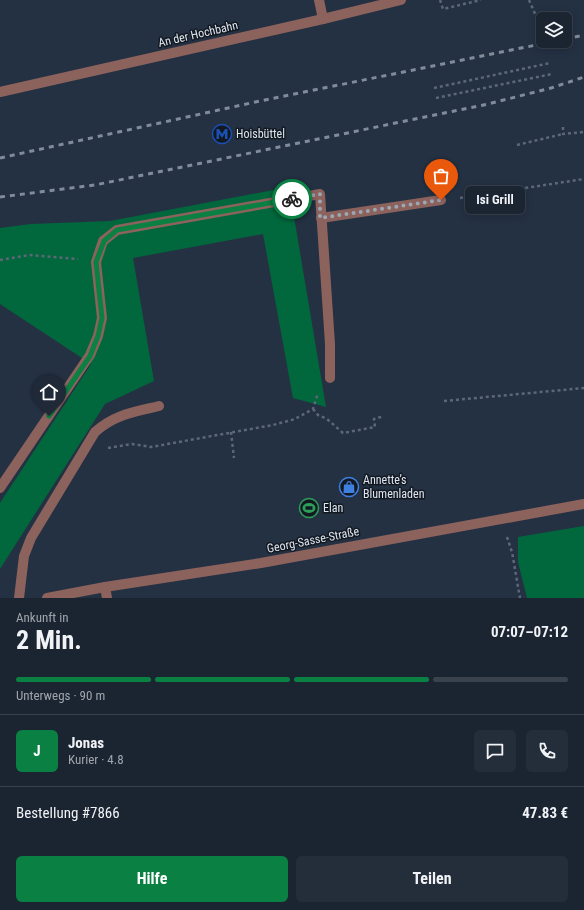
<!DOCTYPE html>
<html lang="de">
<head>
<meta charset="utf-8">
<style>
	:root { --surface:#1b2532; --page:#242d3a; --text:#f1f3f6; --muted:#a0a5ac; --line:#39424d; --accent:#0b8043 }
	body { margin:0; font-family:"Roboto Condensed",sans-serif; background:var(--page); color:var(--text); height:100vh; display:flex; flex-direction:column; font-size:15px; white-space:nowrap }
	* { box-sizing:border-box; margin:0 }
	p { font-size:13px; color:var(--muted) }
	.icon { flex:none; width:22px; height:22px; fill:none; stroke:currentColor; stroke-width:2; stroke-linecap:round; stroke-linejoin:round }
	.map { position:relative; height:598px; overflow:hidden }
	.details { display:flex; flex-direction:column; background:var(--surface); flex:1 }
	.details>* { flex:none }
	.buttons { position:absolute; left:536px; top:12px; display:grid; gap:8px }
	.buttons a { display:grid; place-items:center; width:36px; height:36px; border-radius:6px; background:var(--surface); box-shadow:0 2px 10px #0003,0 0 0 1px var(--line); font-size:20px }
	.pin { position:absolute; display:grid; place-items:center; width:34px; height:34px; color:#fff; margin:-41px -17px; border-radius:50% 50% 50% 0; rotate:-45deg; box-shadow:0 0 4px #0007 }
	.pin .icon { rotate:45deg }
	.courier { position:absolute; display:grid; place-items:center; width:40px; height:40px; margin:-20px; border:3px solid #0b8043; border-radius:50%; background:#fff; color:#222; box-shadow:0 1px 5px #0007 }
	.bubble { position:absolute; height:28px; border-radius:6px; background:var(--surface); box-shadow:0 2px 10px #0003,0 0 0 1px var(--line); font-size:13px; font-weight:700; line-height:28px; text-align:center }
	.summary em { font-style:normal; font-weight:700 }
	.summary div { display:flex; flex-direction:column-reverse }
	.summary { display:flex; align-items:center; justify-content:space-between; height:68px; padding:0 16px }
	h1 { font-size:26px; font-weight:700; line-height:30px }
	.bar { display:grid; grid-template-columns:repeat(4,1fr); gap:6px 4px; align-content:center; height:48px; padding:0 16px }
	.bar i { height:5px; border-radius:3px; background:var(--line) }
	.bar .on { background:var(--accent) }
	.bar p { grid-column:span 4 }
	.line { display:flex; align-items:center; gap:10px; padding:0 16px; border-top:1px solid var(--line) }
	.line div { flex:1 }
	.round { display:grid; place-items:center; flex:none; width:42px; height:42px; border-radius:6px; background:var(--page) }
	.cta { display:flex; gap:8px; margin-top:auto; padding:8px 16px }
	.cta a { flex:1; height:46px; border-radius:6px; background:var(--accent); color:#fff; font-size:16px; font-weight:700; line-height:46px; text-align:center }
	.cta a+a { background:var(--page); color:var(--text) }
	.map>svg:first-child { display:block }
	.green { fill:#00683c }
	.lines { fill:none; stroke-linecap:round; stroke-linejoin:round }
	.path { stroke:#5c6878; stroke-width:2.5; stroke-dasharray:3 3; stroke-linecap:butt }
	.service { stroke:#8c625d; stroke-width:10 }
	.minor { stroke:#8c625d; stroke-width:10 }
	.rail { stroke:#818c9b; stroke-width:3; stroke-dasharray:5 5; stroke-linecap:butt }
	.done { stroke:#9ca6b4; stroke-width:4; stroke-dasharray:0 7.2 }
	.route { stroke:#0b8043; stroke-width:5 }
	.labels { text-anchor:middle; dominant-baseline:central; stroke-width:3; stroke-linejoin:round; paint-order:stroke }
	.street-label { font-size:12px; fill:#dde5f1; stroke:#131921 }
	.poi-label { font-size:12px; fill:#dde5f1; stroke:#131921; text-anchor:start }
</style>
</head>
<body>
<div class="map">
<svg width="584" height="598" viewBox="0 0 584 598">
	<rect width="100%" height="100%" fill="#243143"/>
	<g class="green">
		<path d="M 289,187 L 326,407 L 293,398 L 263,234 L 133,258 L 154,381 L 105,404 L 0,569 L 0,503 L 91,364 L 0,304 L 0,228 L 31,224 L 110,221 Z"/>
		<path d="M 584,526 L 584,598 L 527,598 L 518,562 L 518,537 Z"/>
	</g>
	<g class="lines">
		<g class="path">
			<path d="M 440,0 L 443,9 L 481,0"/>
			<path d="M 529,0 L 536,16"/>
			<path d="M 434,88 L 550,63"/>
			<path d="M 436,98 L 552,74"/>
			<path d="M 563,127 L 563,134 L 584,132"/>
			<path d="M 517,145 L 563,134"/>
			<path d="M 460,198 L 584,179"/>
			<path d="M 0,260 L 30,255 L 78,259"/>
			<path d="M 444,401 L 584,388"/>
			<path d="M 313,409 L 318,415 L 327,419 L 343,433 L 375,427 L 374,419 L 384,416"/>
			<path d="M 231,432 L 234,458"/>
			<path d="M 108,448 L 132,444 L 151,447 L 273,425 L 295,419 L 313,409 L 318,393"/>
			<path d="M 507,537 L 512,552 L 520,598"/>
		</g>
		<g class="service">
			<path d="M 321,218 L 441,200"/>
			<path d="M 0,488 L 90,355 L 98,336 L 102,318 L 96,262 L 103,241 L 117,230 L 320,194 L 330,344 L 330,378"/>
			<path d="M 105,587 L 107,598"/>
			<path d="M 19,598 L 24,556 L 31,538 L 95,432 C 115,414 135,412 159,406"/>
		</g>
		<g class="minor">
			<path d="M 319,0 L 323,19"/>
			<path d="M 0,92 L 323,19 L 401,0"/>
			<path d="M 47,598 L 105,587 L 261,563 L 584,504"/>
		</g>
		<g class="rail">
			<path d="M 565,39 L 584,35"/>
			<path d="M 0,158 L 260,101 L 556,41"/>
			<path d="M 0,197 L 95,185 L 488,104 L 551,88 L 584,77"/>
		</g>
	</g>
	<g class="lines">
		<path class="done" d="M 292,199 L 320,194 L 320,218 L 441,200"/>
		<path class="route" d="M 49,416 L 90,356 L 98,336 L 102,318 L 96,262 L 104,241 L 117,230 L 292,199"/>
	</g>
	<defs>
		<symbol id="metro-ring" viewBox="-11 -11 22 22"><circle r="9.5" fill="#131921" stroke="#1a4fb4" stroke-width="1.5"/><path d="M-5.5 5V-5H-3L0 0L3-5H5.5V5H3V-.5L0 4L-3-.5V5Z" fill="#1a4fb4"/></symbol>
		<symbol id="shop-ring" viewBox="-11 -11 22 22"><circle r="9.5" fill="#131921" stroke="#3f7fe0" stroke-width="1.5"/><path d="M-5-2.5h2.3a2.7 3.5 0 0 1 5.4 0H5L5.5 6h-11ZM-1.5-2.5h3a1.5 2.3 0 0 0-3 0Z" fill="#3f7fe0"/></symbol>
		<symbol id="stadium-ring" viewBox="-11 -11 22 22"><circle r="9.5" fill="#131921" stroke="#2e9e5b" stroke-width="1.5"/><path d="M0-5a6.5 5 0 1 0 0 10a6.5 5 0 1 0 0-10ZM-3.5-1.8h7v3.6h-7Z" fill="#2e9e5b"/></symbol>
	</defs>
	<g fill-rule="evenodd">
		<use href="#metro-ring" x="211" y="123" width="22" height="22"/>
		<use href="#shop-ring" x="338" y="476" width="22" height="22"/>
		<use href="#stadium-ring" x="298" y="497" width="22" height="22"/>
	</g>
	<g class="labels">
		<g class="street-label">
			<text transform="translate(198 34) rotate(-13)">An der Hochbahn</text>
			<text transform="translate(313 540) rotate(-11)">Georg-Sasse-Straße</text>
		</g>
		<g class="poi-label">
			<text x="236" y="134">Hoisbüttel</text>
			<text x="363" y="480">Annette’s<tspan x="363" dy="14">Blumenladen</tspan></text>
			<text x="323" y="508">Elan</text>
		</g>
	</g>
</svg>
<div class="buttons">
<a><svg class="icon" aria-label="layers" viewBox="0 0 24 24"><path d="M12 4l9 5-9 5-9-5zM3 14l9 5 9-5"/></svg></a>
</div>
<div class="pin" style="left:441px;top:200px;background:#ea580c"><svg class="icon" aria-label="bag" viewBox="0 0 24 24"><path d="M5 8h14l-1 12H6zM9 8a3 3 0 0 1 6 0"/></svg></div>
<div class="pin" style="left:49px;top:416px;background:#1f2937"><svg class="icon" aria-label="home" viewBox="0 0 24 24"><path d="M3 11l9-7 9 7M6 9v11h12V9"/></svg></div>
<div class="courier" style="left:292px;top:199px"><svg class="icon" aria-label="bike" viewBox="0 0 24 24"><circle cx="6" cy="16" r="4"/><circle cx="18" cy="16" r="4"/><path d="M6 16l4-8h5l3 8M10 8l3 8H6M13 5h3"/></svg></div>
<div class="bubble" style="left:465px;top:186px;width:60px">Isi Grill</div>
</div>
<section class="details">
<div class="summary"><div><h1>2 Min.</h1><p>Ankunft in</p></div><em>07:07–07:12</em></div>
<div class="bar"><i class="on"></i><i class="on"></i><i class="on"></i><i></i><p>Unterwegs · 90 m</p></div>
<div class="line" style="height:72px"><b class="round" style="background:var(--accent);color:#fff">J</b><div><b>Jonas</b><p>Kurier · 4.8</p></div><a class="round"><svg class="icon" aria-label="chat" viewBox="0 0 24 24"><path d="M4 5h16v11H9l-5 4z"/></svg></a><a class="round"><svg class="icon" aria-label="phone" viewBox="0 0 24 24"><path d="M5 4h4l2 5-3 2q2 4 5 5l2-3 5 2v4C11 20 4 13 5 4z"/></svg></a></div>
<div class="line" style="height:52px"><div>Bestellung #7866</div><b>47.83 €</b></div>
<div class="cta"><a>Hilfe</a><a>Teilen</a></div>
</section>
</body>
</html>
